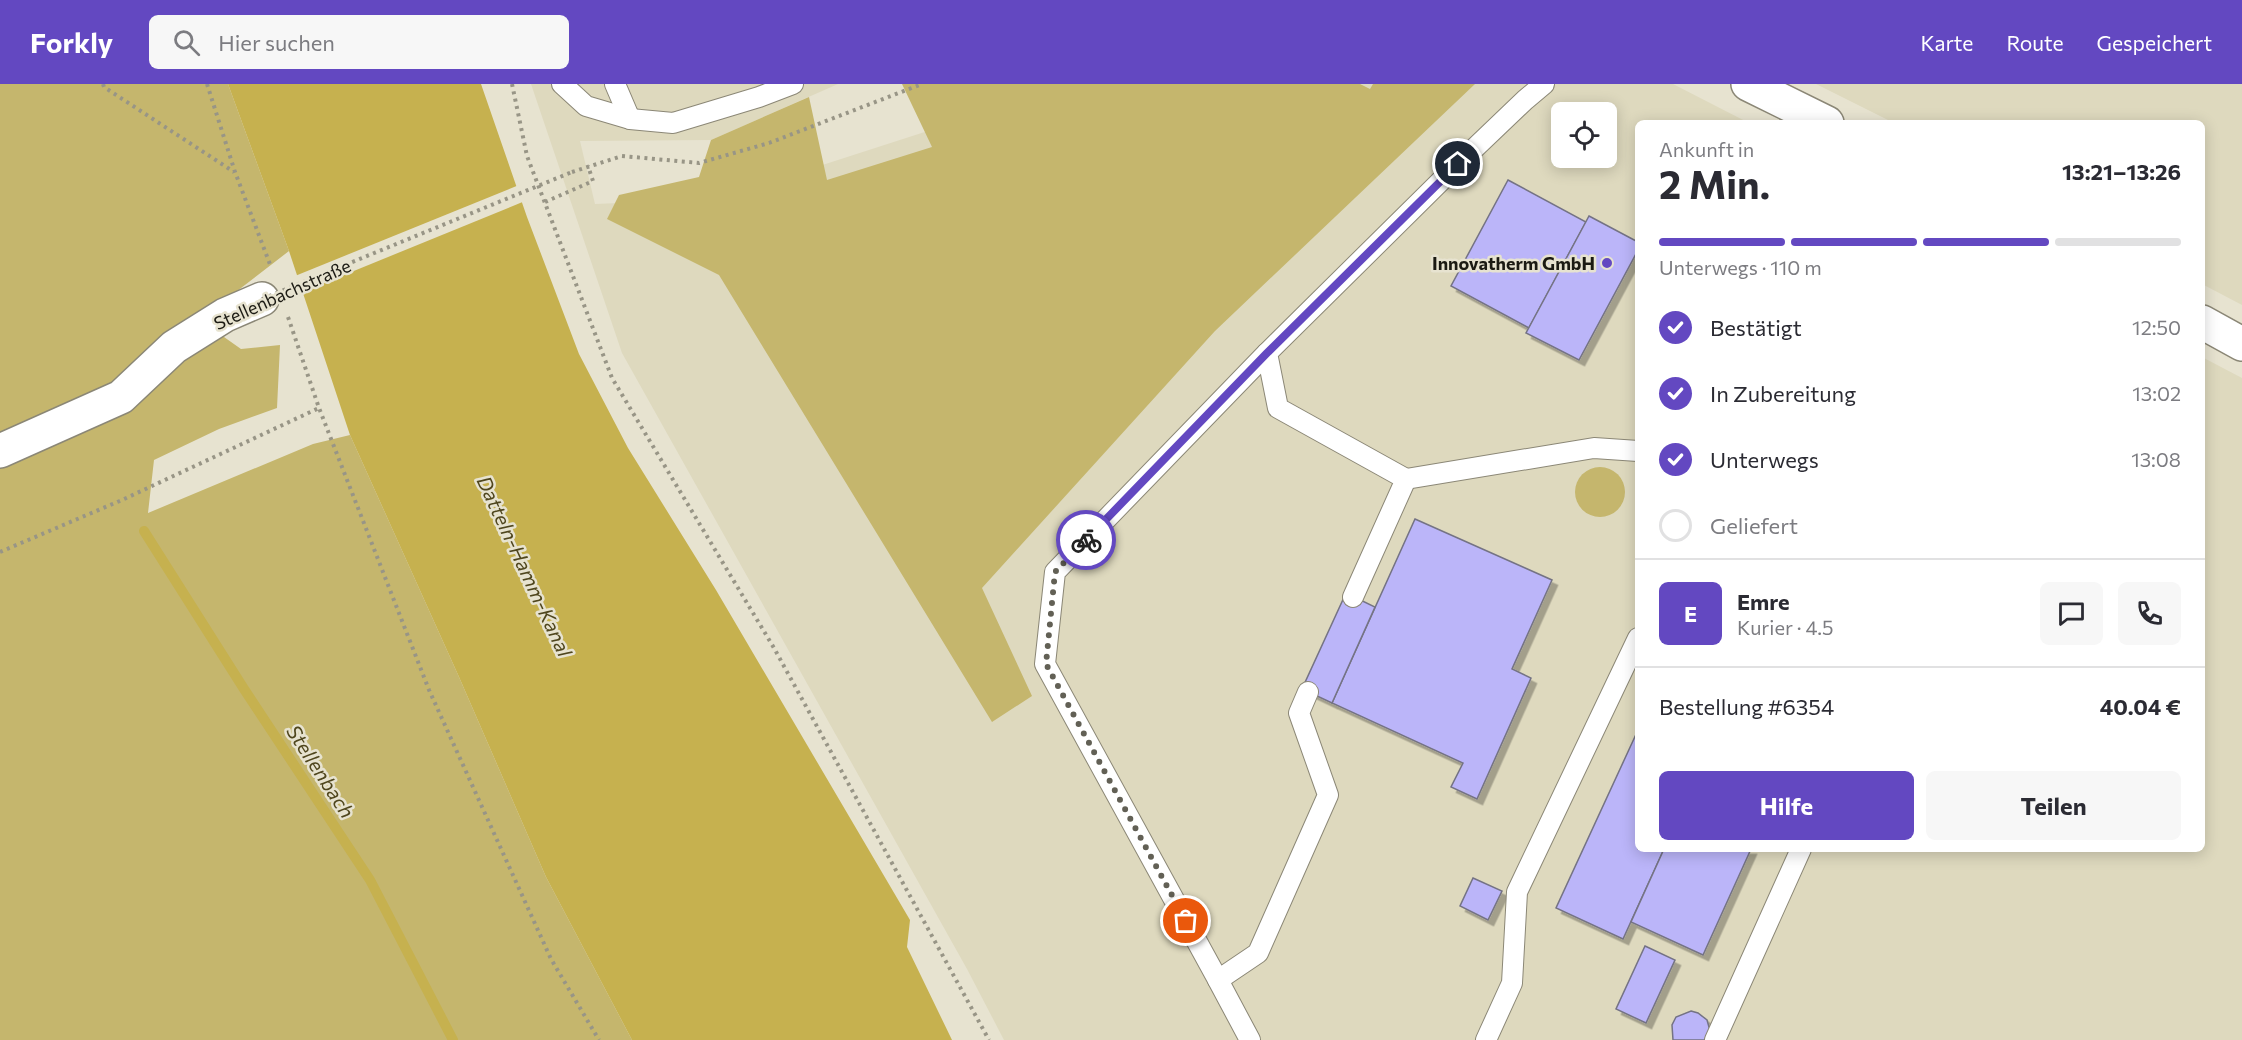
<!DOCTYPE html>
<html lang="de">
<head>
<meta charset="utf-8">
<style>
	:root { --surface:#fff; --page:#f7f7f7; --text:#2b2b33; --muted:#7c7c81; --line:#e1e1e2; --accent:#6348c1 }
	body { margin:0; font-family:Commissioner,sans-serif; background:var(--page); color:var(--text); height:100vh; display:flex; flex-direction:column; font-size:22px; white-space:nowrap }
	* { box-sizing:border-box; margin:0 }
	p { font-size:20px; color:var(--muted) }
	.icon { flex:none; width:33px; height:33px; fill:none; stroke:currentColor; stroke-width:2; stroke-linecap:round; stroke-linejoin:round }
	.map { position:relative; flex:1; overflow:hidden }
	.side { position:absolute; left:1635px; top:36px; width:570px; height:732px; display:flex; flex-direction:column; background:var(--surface); border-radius:9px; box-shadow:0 3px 15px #0003 }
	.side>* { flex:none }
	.controls { position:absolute; left:1551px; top:18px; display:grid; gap:12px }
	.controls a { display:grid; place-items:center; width:66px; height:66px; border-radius:9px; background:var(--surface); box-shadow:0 3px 15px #0003; font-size:30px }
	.pin { position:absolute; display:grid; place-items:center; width:51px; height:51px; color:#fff; margin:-26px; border:3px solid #fff; border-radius:50%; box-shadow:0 2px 6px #0007 }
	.courier { position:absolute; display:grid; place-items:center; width:60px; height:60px; margin:-30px; border:4px solid #6348c1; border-radius:50%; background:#fff; color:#222; box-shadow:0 2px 8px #0007 }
	.overview em { font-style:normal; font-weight:700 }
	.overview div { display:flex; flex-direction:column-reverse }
	.overview { display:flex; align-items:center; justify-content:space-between; height:102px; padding:0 24px }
	h1 { font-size:39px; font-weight:700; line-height:45px }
	.bar { display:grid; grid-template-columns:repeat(4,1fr); gap:9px 6px; align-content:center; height:72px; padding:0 24px }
	.bar i { height:8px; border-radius:4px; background:var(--line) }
	.bar .current { background:var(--accent) }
	.bar p { grid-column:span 4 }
	.line { display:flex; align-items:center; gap:15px; padding:0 24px; border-top:2px solid var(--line) }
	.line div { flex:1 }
	.round { display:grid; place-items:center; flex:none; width:63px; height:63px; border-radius:9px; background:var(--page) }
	ol { padding:0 24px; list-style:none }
	li { display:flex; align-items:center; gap:18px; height:66px }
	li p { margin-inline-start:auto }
	li .icon { padding:6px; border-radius:50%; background:var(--accent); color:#fff; stroke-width:4 }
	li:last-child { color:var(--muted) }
	li i { width:33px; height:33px; border:3px solid var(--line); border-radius:50% }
	.button { display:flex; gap:12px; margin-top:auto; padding:12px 24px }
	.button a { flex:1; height:69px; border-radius:9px; background:var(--accent); color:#fff; font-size:24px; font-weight:700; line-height:69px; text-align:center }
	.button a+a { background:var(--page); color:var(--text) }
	header { display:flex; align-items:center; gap:36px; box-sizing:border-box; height:84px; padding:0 30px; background:var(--accent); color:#fff }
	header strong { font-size:28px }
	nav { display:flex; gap:33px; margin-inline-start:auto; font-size:21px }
	.search { width:420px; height:54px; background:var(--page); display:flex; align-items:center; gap:15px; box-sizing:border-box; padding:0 21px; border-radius:9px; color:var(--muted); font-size:22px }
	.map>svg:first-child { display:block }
	.built { fill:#ded9be; fill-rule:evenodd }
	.green { fill:#c5b66d }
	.water { fill:#c6b14f }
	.pier { fill:#e7e3d0 }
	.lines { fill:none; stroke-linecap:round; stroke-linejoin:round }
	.stream { stroke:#c6b14f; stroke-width:10 }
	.building { fill:#bbb5f9; stroke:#747384; stroke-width:1.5; filter:url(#shadow) }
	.lane-casing { stroke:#8b8776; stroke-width:22 }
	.street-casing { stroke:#8b8776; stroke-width:36 }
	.path { stroke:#989586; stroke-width:4; stroke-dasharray:3 4.5; stroke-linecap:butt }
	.lane { stroke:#fff; stroke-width:20 }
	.street { stroke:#fff; stroke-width:33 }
	.path-bridge { stroke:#989586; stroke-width:4; stroke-dasharray:3 4.5; stroke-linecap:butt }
	.done { stroke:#626055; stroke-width:6; stroke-dasharray:0 10.8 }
	.route { stroke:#6348c1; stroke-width:8 }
	.poi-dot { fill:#6348c1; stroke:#e7e3d0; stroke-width:2 }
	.labels { text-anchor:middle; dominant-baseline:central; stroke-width:5; stroke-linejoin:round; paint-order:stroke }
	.poi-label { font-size:18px; font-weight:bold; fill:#1b1a13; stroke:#e7e3d0; text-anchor:end }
	.street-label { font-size:18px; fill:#1b1a13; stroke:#e7e3d0 }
	.water-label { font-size:20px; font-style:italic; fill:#4f461d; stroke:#e7e3d0 }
</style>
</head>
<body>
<header>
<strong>Forkly</strong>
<div class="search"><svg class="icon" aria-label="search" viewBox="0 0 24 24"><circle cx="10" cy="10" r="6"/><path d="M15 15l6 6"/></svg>Hier suchen</div>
<nav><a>Karte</a><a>Route</a><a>Gespeichert</a></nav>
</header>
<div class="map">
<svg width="2242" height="956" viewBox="0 0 2242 956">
	<defs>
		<filter id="shadow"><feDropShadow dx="5.5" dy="5.5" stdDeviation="0" flood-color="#0004"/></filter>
	</defs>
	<rect width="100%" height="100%" fill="#e7e3d0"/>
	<g class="built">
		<path d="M 531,0 L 838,0 L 711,56 L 580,57 L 595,120 L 717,115 L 999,24 L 1051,0 L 1673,0 L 1749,39 L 1638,39 L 1638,765 L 2202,765 L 2202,273 L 2242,294 L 2242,956 L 1004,956 L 967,885 L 622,269 ZM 1562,28 L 1606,28 L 1606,74 L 1562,74 Z"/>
		<path d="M 1816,0 L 2242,0 L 2242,221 L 2202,200 L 2202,39 L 1894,39 Z"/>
	</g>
	<g class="green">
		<path d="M 0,0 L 228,0 L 289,167 L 228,214 L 224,253 L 241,265 L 280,261 L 277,324 L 219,345 L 154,376 L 148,429 L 313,360 L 350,351 L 459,593 L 546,793 L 632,956 L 0,956 Z"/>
		<path d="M 902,0 L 1360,0 L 1370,5 L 1373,0 L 1475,0 L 1215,247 L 982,504 L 1032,612 L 992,638 L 719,191 L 607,135 L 619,111 L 699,93 L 711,56 L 809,13 L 827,96 L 932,63 Z"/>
		<circle cx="1600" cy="408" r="25"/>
	</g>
	<path class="water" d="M 228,0 L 481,0 L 527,133 L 579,270 L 628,364 L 716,506 L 910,836 L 907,863 L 952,956 L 632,956 L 546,793 L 459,593 L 350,351 L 289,167 Z"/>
	<path class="pier" d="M 519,101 L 525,117 L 300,209 L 295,192 Z"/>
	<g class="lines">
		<path class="stream" d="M 144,447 L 244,605 L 370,796 L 453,956"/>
	</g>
	<g class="building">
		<path d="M 1508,96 L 1586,138 L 1529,244 L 1451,202 Z"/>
		<path d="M 1589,132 L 1638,158 L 1638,166 L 1579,276 L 1526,249 Z"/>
		<path d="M 1415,435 L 1552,496 L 1512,585 L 1531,594 L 1477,715 L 1451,703 L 1463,679 L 1332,619 Z"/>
		<path d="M 1346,509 L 1375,523 L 1332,619 L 1302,605 Z"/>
		<path d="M 1638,646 L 1638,765 L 1664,765 L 1623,855 L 1556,824 Z"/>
		<path d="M 1664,765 L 1751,765 L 1703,871 L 1631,838 Z"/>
		<path d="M 1473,794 L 1502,807 L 1488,836 L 1460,822 Z"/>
		<path d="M 1645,862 L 1675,876 L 1646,939 L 1616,925 Z"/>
		<path d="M 1691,927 L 1698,929 L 1707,936 L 1711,950 L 1709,956 L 1673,956 L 1672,941 L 1676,933 Z"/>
	</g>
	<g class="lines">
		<defs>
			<g id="lane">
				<path d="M 562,0 L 586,22 L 630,35 L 673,39 L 759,13 L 793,0"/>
				<path d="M 615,0 L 630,35"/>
				<path d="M 1267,269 L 1055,488 L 1045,580 L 1218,896 L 1258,869 L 1328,711 L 1299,629 L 1308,608"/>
				<path d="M 1406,395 L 1594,364 L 1638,367"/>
				<path d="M 1353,513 L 1406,395 L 1278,324 L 1267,269 L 1458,80 L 1525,16 L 1544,0"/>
				<path d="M 1218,896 L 1250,956"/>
				<path d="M 1486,956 L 1512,899 L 1517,808 L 1638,554"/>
				<path d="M 1715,956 L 1801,765"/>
			</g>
			<g id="street">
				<path d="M 1748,0 L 1827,39"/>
				<path d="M 2202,238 L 2242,260"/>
				<path d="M 0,367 L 121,313 L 174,263 L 225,231 L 262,215"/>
			</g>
		</defs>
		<use href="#lane" class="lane-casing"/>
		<use href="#street" class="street-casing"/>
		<g class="path">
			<path d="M 103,0 L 104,3 L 234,88"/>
			<path d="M 207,0 L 235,88 L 271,183"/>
			<path d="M 512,0 L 527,72 L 612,294 L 774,564 L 989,956"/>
			<path d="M 572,88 L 622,72 L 699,79 L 769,59 L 922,0"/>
			<path d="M 545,118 L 593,97 L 588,82"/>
			<path d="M 288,233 L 319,324 L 429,606 L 551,875 L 599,956"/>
			<path d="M 0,468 L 122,416 L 319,324"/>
		</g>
		<use href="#lane" class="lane"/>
		<use href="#street" class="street"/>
		<path class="path-bridge" d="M 262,215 L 572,88"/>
	</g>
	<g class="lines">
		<path class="done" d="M 1086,456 L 1055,488 L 1046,580 L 1186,837"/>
		<path class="route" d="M 1086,456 L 1267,269 L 1458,80"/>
	</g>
	<circle class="poi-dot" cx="1607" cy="179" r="6"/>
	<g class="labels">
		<g class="poi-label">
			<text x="1595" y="179">Innovatherm GmbH</text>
		</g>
		<g class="street-label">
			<text transform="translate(282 210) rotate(-24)">Stellenbachstraße</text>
		</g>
		<g class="water-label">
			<text transform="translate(525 482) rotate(65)">Datteln-Hamm-Kanal</text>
			<text transform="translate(321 687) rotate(57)">Stellenbach</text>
		</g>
	</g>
</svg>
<div class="controls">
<a><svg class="icon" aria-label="locate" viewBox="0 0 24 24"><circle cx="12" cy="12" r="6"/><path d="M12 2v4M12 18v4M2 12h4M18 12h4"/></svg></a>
</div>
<div class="pin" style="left:1186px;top:837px;background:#ea580c"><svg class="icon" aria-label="bag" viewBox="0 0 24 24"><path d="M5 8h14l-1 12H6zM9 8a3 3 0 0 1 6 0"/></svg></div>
<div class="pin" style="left:1458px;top:80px;background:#1f2937"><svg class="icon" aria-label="home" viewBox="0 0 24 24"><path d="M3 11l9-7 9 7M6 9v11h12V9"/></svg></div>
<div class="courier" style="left:1086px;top:456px"><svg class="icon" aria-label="bike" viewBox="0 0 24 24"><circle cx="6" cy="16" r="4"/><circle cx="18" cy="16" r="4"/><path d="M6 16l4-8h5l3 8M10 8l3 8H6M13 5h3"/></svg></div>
<section class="side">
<div class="overview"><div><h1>2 Min.</h1><p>Ankunft in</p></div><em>13:21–13:26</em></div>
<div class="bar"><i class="current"></i><i class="current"></i><i class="current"></i><i></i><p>Unterwegs · 110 m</p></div>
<ol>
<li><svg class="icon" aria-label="check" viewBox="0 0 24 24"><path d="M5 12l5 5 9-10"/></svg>Bestätigt<p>12:50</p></li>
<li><svg class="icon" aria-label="check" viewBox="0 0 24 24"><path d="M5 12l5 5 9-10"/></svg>In Zubereitung<p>13:02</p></li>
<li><svg class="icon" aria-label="check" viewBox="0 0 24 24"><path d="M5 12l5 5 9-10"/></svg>Unterwegs<p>13:08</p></li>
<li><i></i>Geliefert</li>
</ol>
<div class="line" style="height:108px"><b class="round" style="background:var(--accent);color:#fff">E</b><div><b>Emre</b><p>Kurier · 4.5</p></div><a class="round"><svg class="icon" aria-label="chat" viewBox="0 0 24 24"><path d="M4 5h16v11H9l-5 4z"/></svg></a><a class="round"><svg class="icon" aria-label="phone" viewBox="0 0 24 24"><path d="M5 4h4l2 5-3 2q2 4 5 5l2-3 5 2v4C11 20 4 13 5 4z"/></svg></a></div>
<div class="line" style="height:78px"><div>Bestellung #6354</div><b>40.04 €</b></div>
<div class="button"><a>Hilfe</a><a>Teilen</a></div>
</section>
</div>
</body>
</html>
